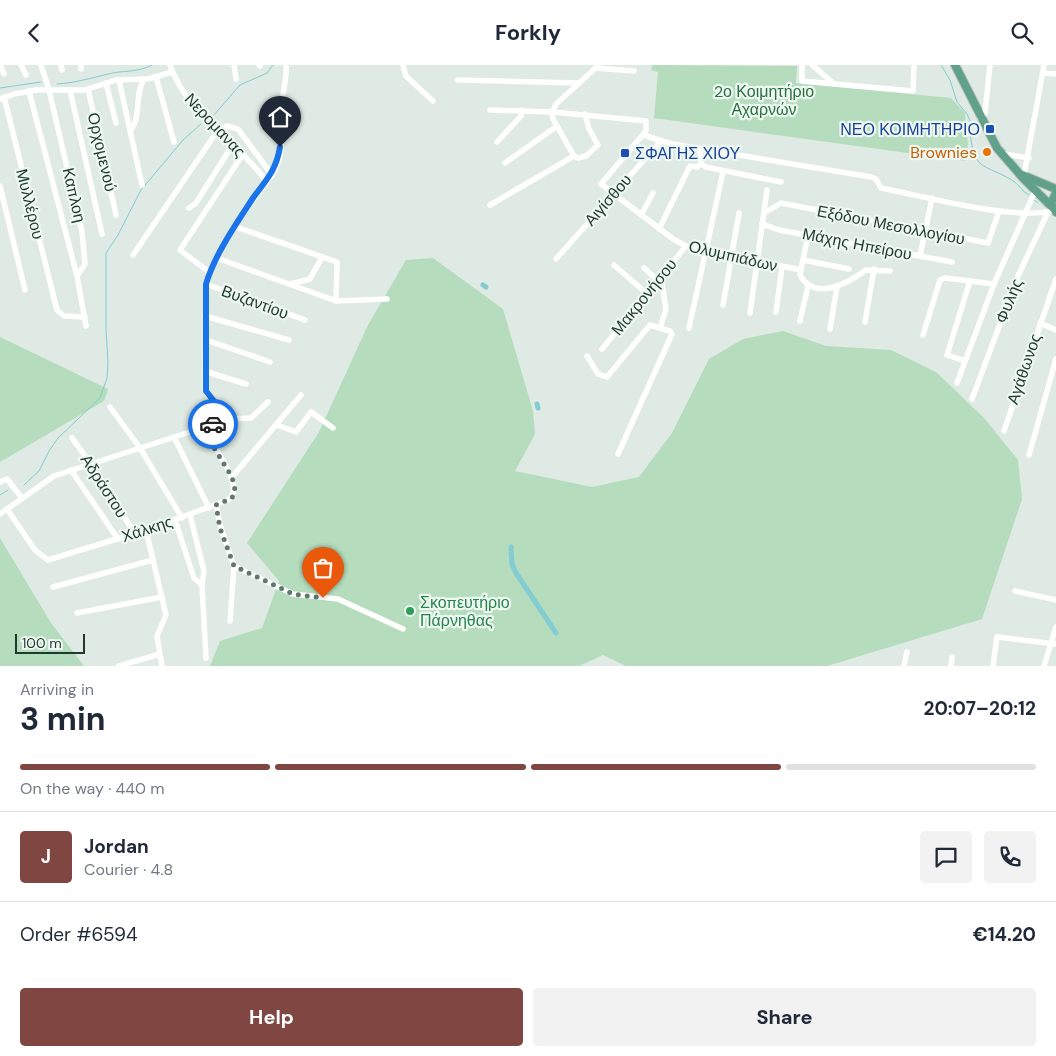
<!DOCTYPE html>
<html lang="en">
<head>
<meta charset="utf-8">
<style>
	:root { --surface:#fff; --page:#f2f2f3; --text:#1f2937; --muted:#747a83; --line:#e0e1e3; --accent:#804642 }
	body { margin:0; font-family:"DM Sans",sans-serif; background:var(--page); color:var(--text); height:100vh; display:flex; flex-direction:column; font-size:19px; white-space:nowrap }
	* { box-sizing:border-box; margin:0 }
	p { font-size:16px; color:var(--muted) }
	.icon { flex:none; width:28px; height:28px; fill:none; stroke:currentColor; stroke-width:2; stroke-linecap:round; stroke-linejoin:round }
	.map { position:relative; height:601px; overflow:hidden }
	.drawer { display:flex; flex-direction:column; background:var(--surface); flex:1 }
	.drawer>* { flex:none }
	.scale { position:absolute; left:15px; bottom:12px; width:70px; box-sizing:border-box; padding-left:5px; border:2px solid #1f3a30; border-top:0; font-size:14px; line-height:18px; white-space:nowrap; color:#1f3a30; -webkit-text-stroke:4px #eef7f2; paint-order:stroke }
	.pin { position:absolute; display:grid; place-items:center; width:42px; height:42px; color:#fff; margin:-51px -21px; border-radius:50% 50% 50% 0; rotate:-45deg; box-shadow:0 0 5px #0007 }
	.pin .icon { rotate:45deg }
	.courier { position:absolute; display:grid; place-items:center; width:50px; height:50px; margin:-25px; border:4px solid #1a73e8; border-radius:50%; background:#fff; color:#222; box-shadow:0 1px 6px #0007 }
	.head em { font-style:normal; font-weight:700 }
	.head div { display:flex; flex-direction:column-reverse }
	.head { display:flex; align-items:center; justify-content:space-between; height:85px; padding:0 20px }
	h1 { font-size:32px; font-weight:700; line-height:38px }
	.bar { display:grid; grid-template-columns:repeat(4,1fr); gap:8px 5px; align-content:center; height:60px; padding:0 20px }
	.bar i { height:6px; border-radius:4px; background:var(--line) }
	.bar .active { background:var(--accent) }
	.bar p { grid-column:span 4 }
	.line { display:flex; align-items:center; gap:12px; padding:0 20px; border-top:1px solid var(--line) }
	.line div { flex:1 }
	.round { display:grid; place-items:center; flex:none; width:52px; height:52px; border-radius:5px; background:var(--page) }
	.primary-button { display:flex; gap:10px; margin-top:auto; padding:10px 20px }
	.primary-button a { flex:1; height:58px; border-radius:5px; background:var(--accent); color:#fff; font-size:20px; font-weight:700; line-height:58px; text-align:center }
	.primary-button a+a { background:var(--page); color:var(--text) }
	header { display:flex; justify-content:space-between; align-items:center; height:65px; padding:0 20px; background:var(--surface); font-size:22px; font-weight:700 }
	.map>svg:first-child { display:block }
	.green { fill:#b5dcbc }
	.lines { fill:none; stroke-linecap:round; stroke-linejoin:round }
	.stream { stroke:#83ccd2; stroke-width:1 }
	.canal { stroke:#83ccd2; stroke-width:5 }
	.major-casing { stroke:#bcc4c1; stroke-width:10 }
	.minor { stroke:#fff; stroke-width:5.5 }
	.major { stroke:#61a18b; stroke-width:8 }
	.done { stroke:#62786f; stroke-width:5; stroke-dasharray:0 9 }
	.route { stroke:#1a73e8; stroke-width:6 }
	.transit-dot { fill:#1a4fb4; stroke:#eef7f2; stroke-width:2 }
	.food-dot { fill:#e8710a; stroke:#eef7f2; stroke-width:2 }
	.leisure-dot { fill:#2e9e5b; stroke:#eef7f2; stroke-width:2 }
	.labels { text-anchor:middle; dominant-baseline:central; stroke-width:4.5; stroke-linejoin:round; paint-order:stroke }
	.park-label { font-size:16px; fill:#28713e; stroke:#eef7f2 }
	.street-label { font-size:16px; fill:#1f3a30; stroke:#eef7f2 }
	.transit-label { font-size:16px; fill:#164399; stroke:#eef7f2; text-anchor:end }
	.food-label { font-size:16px; fill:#c56008; stroke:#eef7f2; text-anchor:end }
	.leisure-label { font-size:16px; fill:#27864d; stroke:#eef7f2; text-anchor:start }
</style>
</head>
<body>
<header><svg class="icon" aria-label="back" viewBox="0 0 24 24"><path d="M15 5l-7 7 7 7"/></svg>Forkly<svg class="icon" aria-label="search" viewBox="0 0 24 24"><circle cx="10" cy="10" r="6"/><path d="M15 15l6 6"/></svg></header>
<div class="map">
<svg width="1056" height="601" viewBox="0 0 1056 601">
	<rect width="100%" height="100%" fill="#deeae3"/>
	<g class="green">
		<path d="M 652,0 L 797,1 L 796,18 L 951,33 L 965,48 L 968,79 L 966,96 L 654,53 L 658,7 L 651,5 Z"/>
		<path d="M 433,193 L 503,244 L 533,346 L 535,369 L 515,406 L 592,422 L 639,412 L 672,368 L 709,294 L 743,274 L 783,266 L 826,281 L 891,285 L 936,307 L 984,353 L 1018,395 L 1022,434 L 982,554 L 827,601 L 626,601 L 603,590 L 579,601 L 210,601 L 220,576 L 262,563 L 279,516 L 247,478 L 319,367 L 368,260 L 406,195 Z"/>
		<path d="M 0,272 L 108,324 L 104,336 L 0,397 Z"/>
		<path d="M 0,473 L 51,558 L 84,601 L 0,601 Z"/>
	</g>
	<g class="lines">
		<g class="stream">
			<path d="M 941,0 L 950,15 L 957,37 L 967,49 L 970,56"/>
			<path d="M 57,19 C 75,18 91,13 108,9 C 123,5 137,8 152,0"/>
			<path d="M 0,23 L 41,17"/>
			<path d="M 213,51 L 240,20 L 267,8 L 273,0"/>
			<path d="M 970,67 C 974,106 982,98 1012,115 C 1019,119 1022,127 1029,130"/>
			<path d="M 1034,135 L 1038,138"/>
			<path d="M 24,420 L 39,406 L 49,386 L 58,373 L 100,333 L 107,313 L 108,298 L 106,265 L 106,188 L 118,170 L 141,125 L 183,75 L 201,59"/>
			<path d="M 0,430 L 8,425"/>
		</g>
		<g class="canal">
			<path d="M 483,220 L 486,222"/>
			<path d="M 537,339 L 538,343"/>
			<path d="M 511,482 L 512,499 L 516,508 L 556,568"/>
		</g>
		<defs>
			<g id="major">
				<path d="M 955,0 L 997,83 L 1023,113 L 1052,142"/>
				<path d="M 1020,109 L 1056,124"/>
				<path d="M 1056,128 L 1051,138 L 1056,147"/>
			</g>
		</defs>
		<use href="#major" class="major-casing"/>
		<g class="minor">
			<path d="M 0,0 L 4,9"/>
			<path d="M 21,0 L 26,10"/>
			<path d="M 41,0 L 49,25 L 82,167 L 85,199 L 77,211 L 86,261"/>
			<path d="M 61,0 L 62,5"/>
			<path d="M 81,0 L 81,4"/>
			<path d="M 170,0 C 184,40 218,63 246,93 C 252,100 262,107 265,117"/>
			<path d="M 234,0 L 236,14"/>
			<path d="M 259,0 L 260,1"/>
			<path d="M 403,0 L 406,11 L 433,36"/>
			<path d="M 802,0 L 802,16 L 913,26 L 914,0"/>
			<path d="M 812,0 L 833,18"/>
			<path d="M 595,3 L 634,6"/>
			<path d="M 1043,8 L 1056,9"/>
			<path d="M 156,12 L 174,77"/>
			<path d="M 119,15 L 142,120"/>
			<path d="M 458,15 L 579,18"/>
			<path d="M 106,18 L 116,58"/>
			<path d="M 88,24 L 116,150"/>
			<path d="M 70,25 L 102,169"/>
			<path d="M 29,26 L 77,211"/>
			<path d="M 4,32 L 57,245 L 64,251 L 85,252"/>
			<path d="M 1,34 L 14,29 L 36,25 L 85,25 L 116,15 L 148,14 L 172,7"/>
			<path d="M 490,45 L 552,47 L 646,56 L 646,66 L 601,119 L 673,174 L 686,181 L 801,205"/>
			<path d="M 552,47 L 556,39 L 599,0"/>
			<path d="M 980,53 L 985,48 L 990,0"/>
			<path d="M 130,66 C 142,52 134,30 144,14"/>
			<path d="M 643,70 L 672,79 L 871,112 L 876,114 L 881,123 C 923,131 1017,157 1054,145"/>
			<path d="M 497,77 L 521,51 L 522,45"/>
			<path d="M 700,84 L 701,99 L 706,102 L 781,117"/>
			<path d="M 574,91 L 578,93 L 586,91 L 598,80 L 589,64 L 585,49"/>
			<path d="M 1003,91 L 1005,89 L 1029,93"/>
			<path d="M 505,98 L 557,61"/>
			<path d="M 1024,110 L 1044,0"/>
			<path d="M 0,121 L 25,225"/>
			<path d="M 490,140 L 574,91 L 553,54 L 552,47"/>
			<path d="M 189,143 L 196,138 L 233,79"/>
			<path d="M 764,148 L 781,138 L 988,178 L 999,146"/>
			<path d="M 641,150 L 653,128"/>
			<path d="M 762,159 L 779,165 L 952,197"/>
			<path d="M 236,162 L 337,197 L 336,236"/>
			<path d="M 659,164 L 690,101 L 697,102 L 701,99"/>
			<path d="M 808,170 L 800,210 C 815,237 848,218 866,205 L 890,206"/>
			<path d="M 133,190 L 218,65 L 227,61 L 238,64 L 272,110"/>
			<path d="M 920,191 L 932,133"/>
			<path d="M 217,193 L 336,236 L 387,234"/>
			<path d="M 556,194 L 660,77"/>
			<path d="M 803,195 L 849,204"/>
			<path d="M 614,200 L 646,228"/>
			<path d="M 644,203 L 662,219 L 666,244 L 660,263"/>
			<path d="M 209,207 L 180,185 L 243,89"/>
			<path d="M 206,219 L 305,255"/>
			<path d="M 290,219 L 310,214 L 322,192"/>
			<path d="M 723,240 L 739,148"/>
			<path d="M 776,247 L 782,202"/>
			<path d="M 750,248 L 767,125"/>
			<path d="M 205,251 L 289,275"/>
			<path d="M 800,256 L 808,221"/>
			<path d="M 865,257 L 874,204"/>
			<path d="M 1040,258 L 1056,265"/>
			<path d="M 689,263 L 723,107"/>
			<path d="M 830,264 L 837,222"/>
			<path d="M 923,270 L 940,215 L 945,213 L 994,219"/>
			<path d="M 206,275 L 270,297"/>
			<path d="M 602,284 L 686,181"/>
			<path d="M 587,291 L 598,309 L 607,312 L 650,260 L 670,266 L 672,269 L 618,389"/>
			<path d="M 965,296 L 947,290 L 970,216"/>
			<path d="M 207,307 L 246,319"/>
			<path d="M 957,318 L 994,219 L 1035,126"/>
			<path d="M 972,334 L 1018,211 L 1048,147"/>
			<path d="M 268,337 L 251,353 L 231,354 L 224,349 L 205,326 L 206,219 C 218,179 247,143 272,110 C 286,91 280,61 282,38 C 283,25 287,13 286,0"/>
			<path d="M 110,342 L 140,383 L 182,453"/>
			<path d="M 277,360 L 296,367 L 311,347 L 333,363"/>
			<path d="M 1004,366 L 1056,214"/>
			<path d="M 174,372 L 209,443"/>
			<path d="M 72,373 L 91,399 L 135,469"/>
			<path d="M 1029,390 L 1056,294"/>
			<path d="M 71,405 L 118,474"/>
			<path d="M 232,412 L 301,330"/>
			<path d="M 0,417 L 7,414 L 22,433"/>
			<path d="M 216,440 L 221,463 L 234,501 L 230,556"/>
			<path d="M 7,444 L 35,485 L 48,495 L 146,465 L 228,435 C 247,423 211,377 202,363"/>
			<path d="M 0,449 L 54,411 L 202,363 L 214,358 L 224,349"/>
			<path d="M 190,450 L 204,506 L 202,520 L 206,593"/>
			<path d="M 175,455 L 194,513 L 202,520"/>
			<path d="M 146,465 L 166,550 L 157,571 L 162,601"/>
			<path d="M 234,501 L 293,529 L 338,534 L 403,564"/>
			<path d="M 53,522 L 153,495"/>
			<path d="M 1015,526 L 1056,535"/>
			<path d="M 77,548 L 162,532"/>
			<path d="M 119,601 L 160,589"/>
			<path d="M 904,601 L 907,587"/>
			<path d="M 951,601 L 952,592"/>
			<path d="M 993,601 L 997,572 L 1056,579"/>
			<path d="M 1044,601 L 1056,562"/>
		</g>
		<use href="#major" class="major"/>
	</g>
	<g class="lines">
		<path class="done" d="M 213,359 L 202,363 L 232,412 L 235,425 L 232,433 L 216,440 L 220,463 L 234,501 L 293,529 L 323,533"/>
		<path class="route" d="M 213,359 L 224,349 L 206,326 L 206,219 C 215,189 236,159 253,133 C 266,115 276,106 280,82"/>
	</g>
	<g class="transit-dot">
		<rect x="985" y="59" width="10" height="10" rx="2.5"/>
		<rect x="620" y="83" width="10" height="10" rx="2.5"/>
	</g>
	<circle class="food-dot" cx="987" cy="87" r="5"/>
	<circle class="leisure-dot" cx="410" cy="546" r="5"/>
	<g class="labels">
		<g class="park-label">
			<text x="764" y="26">2ο Κοιμητήριο<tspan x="764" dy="18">Αχαρνών</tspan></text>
		</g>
		<g class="street-label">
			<text transform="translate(215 60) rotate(47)">Νερομανας</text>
			<text transform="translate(102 87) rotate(77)">Ορχομενού</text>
			<text transform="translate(74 130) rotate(77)">Καπλοη</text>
			<text transform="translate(608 135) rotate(-49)">Αιγίσθου</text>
			<text transform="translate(30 139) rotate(76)">Μυλλέρου</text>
			<text transform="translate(891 160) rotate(11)">Εξόδου Μεσολλογίου</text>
			<text transform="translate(857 179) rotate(11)">Μάχης Ηπείρου</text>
			<text transform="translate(733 191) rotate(13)">Ολυμπιάδων</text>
			<text transform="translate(644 232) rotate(-51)">Μακρονήσου</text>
			<text transform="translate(1009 236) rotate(-68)">Φυλής</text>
			<text transform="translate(255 237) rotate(20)">Βυζαντίου</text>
			<text transform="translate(1024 304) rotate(-71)">Αγάθωνος</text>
			<text transform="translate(104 421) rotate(57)">Αδράστου</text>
			<text transform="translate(147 464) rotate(-18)">Χάλκης</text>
		</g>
		<g class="transit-label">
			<text x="980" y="64">ΝΕΟ ΚΟΙΜΗΤΗΡΙΟ</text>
			<text x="635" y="88" text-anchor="start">ΣΦΑΓΗΣ ΧΙΟΥ</text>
		</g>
		<g class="food-label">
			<text x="977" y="87">Brownies</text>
		</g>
		<g class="leisure-label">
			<text x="420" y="537">Σκοπευτήριο<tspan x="420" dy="18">Πάρνηθας</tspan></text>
		</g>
	</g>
</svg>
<div class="scale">100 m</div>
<div class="pin" style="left:323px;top:533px;background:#ea580c"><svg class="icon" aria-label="bag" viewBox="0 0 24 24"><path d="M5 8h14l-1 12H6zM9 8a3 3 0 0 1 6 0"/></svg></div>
<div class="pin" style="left:280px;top:82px;background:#1f2937"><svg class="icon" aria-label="home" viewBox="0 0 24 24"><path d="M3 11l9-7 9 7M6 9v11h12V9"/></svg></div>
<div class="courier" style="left:213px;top:359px"><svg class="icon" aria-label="car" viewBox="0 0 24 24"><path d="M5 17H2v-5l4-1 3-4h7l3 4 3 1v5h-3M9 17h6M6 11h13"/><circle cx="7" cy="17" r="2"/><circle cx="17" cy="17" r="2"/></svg></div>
</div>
<section class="drawer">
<div class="head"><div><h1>3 min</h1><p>Arriving in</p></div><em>20:07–20:12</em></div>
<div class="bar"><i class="active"></i><i class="active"></i><i class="active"></i><i></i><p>On the way · 440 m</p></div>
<div class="line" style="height:90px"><b class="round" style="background:var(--accent);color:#fff">J</b><div><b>Jordan</b><p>Courier · 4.8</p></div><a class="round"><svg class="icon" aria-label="chat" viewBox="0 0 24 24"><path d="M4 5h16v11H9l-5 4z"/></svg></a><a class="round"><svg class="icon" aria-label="phone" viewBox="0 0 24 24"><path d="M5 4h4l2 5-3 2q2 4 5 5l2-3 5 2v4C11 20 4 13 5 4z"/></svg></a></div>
<div class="line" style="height:65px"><div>Order #6594</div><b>€14.20</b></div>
<div class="primary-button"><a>Help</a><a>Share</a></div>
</section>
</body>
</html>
